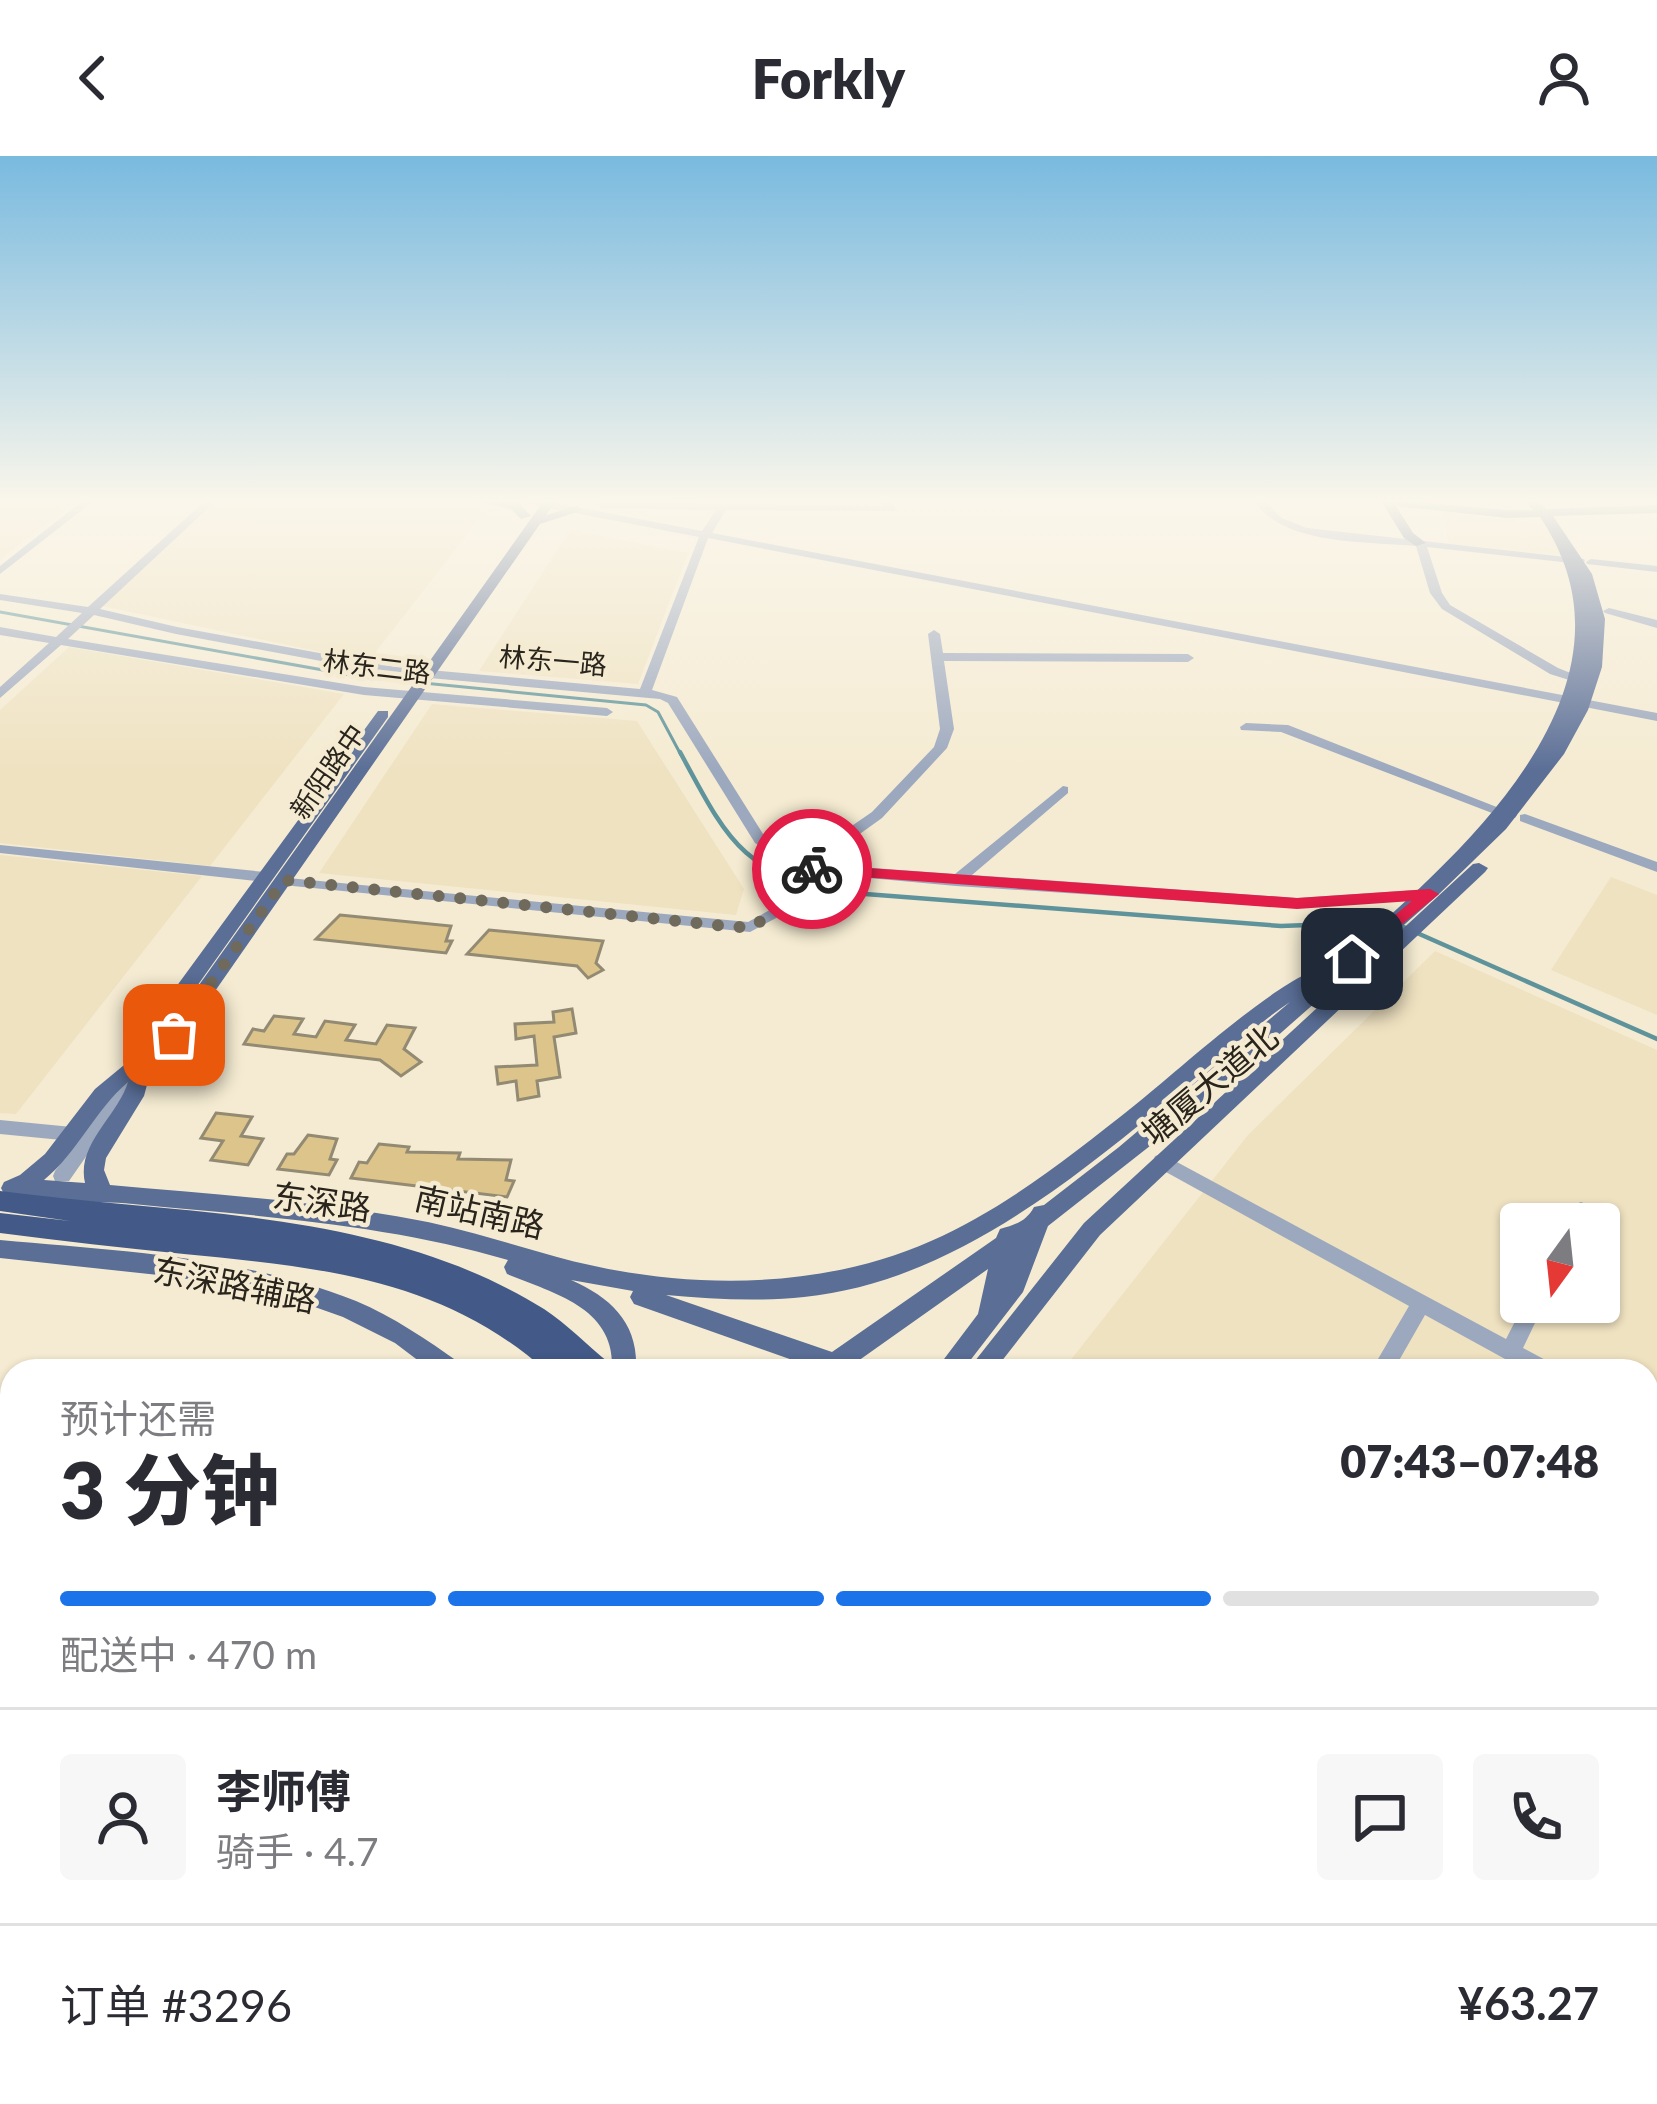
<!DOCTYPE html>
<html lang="zh">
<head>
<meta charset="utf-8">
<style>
	:root { --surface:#fff; --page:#f7f7f7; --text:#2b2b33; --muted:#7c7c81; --line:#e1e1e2; --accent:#1a73e8 }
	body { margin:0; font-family:Lato,"Noto Sans SC",sans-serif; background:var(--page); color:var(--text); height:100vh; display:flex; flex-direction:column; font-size:45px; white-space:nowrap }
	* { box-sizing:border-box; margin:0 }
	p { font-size:39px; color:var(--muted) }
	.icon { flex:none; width:66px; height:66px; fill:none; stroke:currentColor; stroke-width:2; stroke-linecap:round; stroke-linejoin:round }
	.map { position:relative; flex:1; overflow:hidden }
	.sheet { position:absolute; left:0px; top:1203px; width:1659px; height:747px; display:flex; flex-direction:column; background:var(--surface); border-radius:36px 36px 0 0; box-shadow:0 3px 9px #0004 }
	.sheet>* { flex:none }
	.needle { width:78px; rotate:195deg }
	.buttons { position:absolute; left:1500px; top:1047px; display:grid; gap:24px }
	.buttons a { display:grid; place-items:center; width:120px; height:120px; border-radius:12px; background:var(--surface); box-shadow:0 3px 9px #0004; font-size:60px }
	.pin { position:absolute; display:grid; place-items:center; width:102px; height:102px; color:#fff; margin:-51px; border-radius:24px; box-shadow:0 6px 18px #0006 }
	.courier { position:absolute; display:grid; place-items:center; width:120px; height:120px; margin:-60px; border:9px solid #e11d48; border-radius:50%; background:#fff; color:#222; box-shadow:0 3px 15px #0007 }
	.overview em { font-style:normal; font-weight:800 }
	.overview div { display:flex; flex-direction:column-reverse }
	.overview { display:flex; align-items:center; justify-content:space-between; height:204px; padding:0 60px }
	h1 { font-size:78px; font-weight:800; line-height:90px }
	.bar { display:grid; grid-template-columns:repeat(4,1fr); gap:18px 12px; align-content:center; height:144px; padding:0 60px }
	.bar i { height:15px; border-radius:9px; background:var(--line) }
	.bar .selected { background:var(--accent) }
	.bar p { grid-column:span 4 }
	.line { display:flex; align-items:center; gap:30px; padding:0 60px; border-top:3px solid var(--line) }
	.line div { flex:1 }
	.round { display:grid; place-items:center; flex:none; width:126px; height:126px; border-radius:12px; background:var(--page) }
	header { display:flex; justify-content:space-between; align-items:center; height:156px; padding:0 60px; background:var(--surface); font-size:54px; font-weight:800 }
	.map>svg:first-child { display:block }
	.built { fill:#efe2c1; fill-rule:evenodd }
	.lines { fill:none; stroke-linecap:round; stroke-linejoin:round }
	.stream-far1 { stroke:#5e939b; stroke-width:3 }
	.stream { stroke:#5e939b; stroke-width:4.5 }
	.building { fill:#dcc48b; stroke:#938a73; stroke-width:3 }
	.minor { fill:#9ca8be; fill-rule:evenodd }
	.major { fill:#5a6e96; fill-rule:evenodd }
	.highway { fill:#435987; fill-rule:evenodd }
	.route { fill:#e11d48 }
	.done { stroke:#706a5c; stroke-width:12; stroke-dasharray:0 21.6 }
	.labels { text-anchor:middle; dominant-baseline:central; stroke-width:9; stroke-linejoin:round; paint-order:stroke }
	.far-street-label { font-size:27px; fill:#29251c; stroke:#f5ebd2 }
	.street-label { font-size:33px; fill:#29251c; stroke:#f5ebd2 }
</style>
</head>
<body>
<header><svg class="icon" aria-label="back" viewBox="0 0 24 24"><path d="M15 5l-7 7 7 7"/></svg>Forkly<svg class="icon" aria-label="person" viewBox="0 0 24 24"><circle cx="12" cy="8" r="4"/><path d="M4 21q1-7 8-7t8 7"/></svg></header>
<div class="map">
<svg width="1657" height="1948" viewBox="0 0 1657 1948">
	<rect width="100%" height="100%" fill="#f5ebd2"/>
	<g class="built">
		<path d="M 0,343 L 77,343 L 0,404 Z"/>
		<path d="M 220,343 L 324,343 L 486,354 L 368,506 L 102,450 Z"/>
		<path d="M 1444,357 L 1541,367 L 1569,400 L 1448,387 Z"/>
		<path d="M 570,374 L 688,397 L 638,528 L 479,515 Z"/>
		<path d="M 69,491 L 344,538 L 210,710 L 0,687 L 0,554 Z"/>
		<path d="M 432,548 L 637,565 L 744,733 L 736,759 L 319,717 Z"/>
		<path d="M 0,699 L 202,720 L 16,958 L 0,957 Z"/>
		<path d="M 1611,721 L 1657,739 L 1657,859 L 1551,814 Z"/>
		<path d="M 1435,795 L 1657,894 L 1657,1501 L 1647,1498 L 1647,1215 L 1062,1215 L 1248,979 ZM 1521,1068 L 1599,1068 L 1599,1146 L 1521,1146 Z"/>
		<path d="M 0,1258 L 12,1261 L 12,1938 L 158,1938 L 153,1948 L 0,1948 Z"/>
	</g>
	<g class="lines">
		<path class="stream-far1" d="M 0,456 L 362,521 L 646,549 L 658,556 L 681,599"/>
		<g class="stream">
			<path d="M 680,596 C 730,689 743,719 852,737 L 1281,770 L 1388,766"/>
			<path d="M 1399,769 L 1657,883"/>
		</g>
	</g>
	<g class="building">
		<path d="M 340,759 L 451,770 L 446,785 L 452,785 L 446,797 L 316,783 Z"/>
		<path d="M 489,774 L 603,785 L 596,807 L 603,814 L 588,822 L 577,810 L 467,798 Z"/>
		<path d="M 572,853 L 576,877 L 554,881 L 560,921 L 537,925 L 539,940 L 518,944 L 516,925 L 498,928 L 496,911 L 537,909 L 534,880 L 516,883 L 515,868 L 554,866 L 553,856 Z"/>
		<path d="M 274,860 L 303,863 L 294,878 L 316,881 L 325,865 L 355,869 L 346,884 L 376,888 L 387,869 L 415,872 L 404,893 L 421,906 L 401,920 L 380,904 L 244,888 L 253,873 L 264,875 Z"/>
		<path d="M 216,957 L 252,961 L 241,980 L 263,983 L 248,1009 L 211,1004 L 223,985 L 201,982 Z"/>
		<path d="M 308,979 L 337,983 L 330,1003 L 337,1004 L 329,1019 L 278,1013 L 287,998 L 294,998 Z"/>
		<path d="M 379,988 L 409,991 L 407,996 L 460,997 L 458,1003 L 511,1004 L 506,1024 L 514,1025 L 507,1041 L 351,1022 L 359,1006 L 367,1007 Z"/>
	</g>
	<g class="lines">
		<g class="minor">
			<path d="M 85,343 L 96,343 L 0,418 L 0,410 Z"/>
			<path d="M 207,343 L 218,343 L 100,453 L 177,471 L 396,511 L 640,533 L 699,381 L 518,346 L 513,349 L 462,346 L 457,343 L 534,343 L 702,375 L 716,354 L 602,352 L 597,349 L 602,346 L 883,350 L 878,343 L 888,343 L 896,353 L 895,355 L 726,354 L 712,377 L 1657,557 L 1657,565 L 708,382 L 652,534 L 677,541 L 765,681 L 805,705 L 808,700 L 872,656 L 934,591 L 940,573 L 928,478 L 934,474 L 940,478 L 943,497 L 1188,498 L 1194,502 L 1188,506 L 944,505 L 954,573 L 947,592 L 882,662 L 818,708 L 955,718 L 1063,630 L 1068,631 L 1068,637 L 972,719 L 1297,742 L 1430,733 L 1438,738 L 1430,743 L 1297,752 L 956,730 L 814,717 L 797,751 L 750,776 L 283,729 L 276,724 L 278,721 L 748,766 L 786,745 L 800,715 L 755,687 L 668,547 L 660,543 L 396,519 L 176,478 L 94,459 L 68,483 L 364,531 L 607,552 L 613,556 L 607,560 L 364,539 L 61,489 L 0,542 L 0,531 L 49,487 L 0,479 L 0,471 L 56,481 L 82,457 L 0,444 L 0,438 L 88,451 Z"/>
			<path d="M 1253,343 L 1263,343 L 1282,362 L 1307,372 L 1584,403 L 1585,405 L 1580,408 L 1427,391 L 1442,437 L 1450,449 L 1558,512 L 1591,525 L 1585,529 L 1550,518 L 1442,453 L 1430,437 L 1416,390 C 1367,385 1281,390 1253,343 Z"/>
			<path d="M 1591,403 L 1657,410 L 1657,416 L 1587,408 L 1586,406 Z"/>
			<path d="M 1609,452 L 1657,464 L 1657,472 L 1605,457 L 1603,455 Z"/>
			<path d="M 1246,567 L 1288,569 L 1517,659 L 1515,662 L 1505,662 L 1281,576 L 1241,574 L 1240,571 Z"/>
			<path d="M 1525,658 L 1657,706 L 1657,716 L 1520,665 L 1520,659 Z"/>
			<path d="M 0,689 L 265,716 L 272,721 L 265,726 L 0,697 Z"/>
			<path d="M 139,906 L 148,912 L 145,916 L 69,1025 L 55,1025 L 53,1020 L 55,1015 L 133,908 Z"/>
			<path d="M 0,964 L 72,971 L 78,973 L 81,978 L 78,983 L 72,985 L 0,978 Z"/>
			<path d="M 1162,998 L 1506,1183 L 1525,1146 L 1545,1146 L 1523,1192 L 1553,1208 L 1557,1215 L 1527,1215 L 1425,1159 L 1393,1215 L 1371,1215 L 1409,1150 L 1155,1010 L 1153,1005 L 1155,1000 Z"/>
			<path d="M 1581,1046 L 1588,1049 L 1590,1054 L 1584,1068 L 1564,1068 L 1574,1049 Z"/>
			<path d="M 1647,1261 L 1657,1265 L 1657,1286 L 1647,1282 Z"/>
			<path d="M 0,1265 L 12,1268 L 12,1288 L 0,1285 Z"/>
			<path d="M 12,1491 L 12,1525 L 0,1533 L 0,1499 Z"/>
			<path d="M 116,1938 L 147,1938 L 143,1948 L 112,1948 Z"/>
			<path d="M 1589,1938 L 1619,1938 L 1620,1948 L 1590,1948 Z"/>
		</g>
		<g class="major">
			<path d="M 490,343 L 519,347 L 531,360 L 521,363 L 511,353 L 490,348 Z"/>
			<path d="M 545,343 L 557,343 L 546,359 L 577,350 L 583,354 L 540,368 L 181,884 L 153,907 L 144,940 L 106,1002 L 104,1014 L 110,1029 C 212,1038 316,1045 417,1064 C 465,1073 510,1088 557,1101 C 678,1134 816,1136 931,1085 C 1006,1052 1072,999 1135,949 C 1176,917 1288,812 1333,809 C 1454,705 1657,534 1540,361 L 1507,362 L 1396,350 L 1413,377 L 1426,387 L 1416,390 L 1404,382 L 1380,343 L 1507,354 L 1533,354 L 1523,343 L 1536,343 L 1546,353 L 1657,349 L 1657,357 L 1553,360 L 1592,418 L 1605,463 L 1602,511 L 1588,554 L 1564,598 L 1506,673 L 1438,739 L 1169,975 L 1048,1070 L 1023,1136 L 962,1215 L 935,1215 L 978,1158 L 988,1113 L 858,1205 L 865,1207 L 868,1215 L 814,1215 L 815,1212 L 634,1148 L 630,1141 L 633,1135 L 571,1124 C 612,1142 639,1168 636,1215 L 612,1215 C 616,1152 556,1138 507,1118 L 504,1111 L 508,1104 C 387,1068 257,1060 133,1048 C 93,1044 42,1048 4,1038 L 1,1032 L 4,1026 L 20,1019 L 45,998 L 95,933 L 135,900 L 146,872 L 378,555 L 388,555 L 388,561 L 163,878 L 167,874 ZM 1290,846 L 1119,991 L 1044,1049 L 1034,1051 C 1026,1066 1014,1069 1000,1073 L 996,1082 L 832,1196 L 666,1139 C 712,1143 757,1146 804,1141 C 939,1127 1054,1039 1155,956 C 1200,919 1242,879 1290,846 ZM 128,926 C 118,960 76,988 85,1027 L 44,1024 C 78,996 95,954 128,926 Z"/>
			<path d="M 1479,707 L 1488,712 L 1485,716 L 1100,1079 L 994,1215 L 967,1215 L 1084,1067 L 1473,708 Z"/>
			<path d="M 0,1084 C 120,1095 243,1100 356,1145 C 394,1161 427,1184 460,1207 L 463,1215 L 432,1215 L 395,1187 L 343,1161 L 295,1144 L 177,1121 L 0,1102 Z"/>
			<path d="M 1647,1510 L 1657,1512 L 1657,1542 L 1647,1538 Z"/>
			<path d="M 1647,1540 L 1657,1543 L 1657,1573 L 1647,1570 Z"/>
			<path d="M 360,1938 L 396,1938 L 392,1948 L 356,1948 Z"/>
			<path d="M 405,1938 L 441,1938 L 438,1948 L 402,1948 Z"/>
			<path d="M 481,1938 L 517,1938 L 514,1948 L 478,1948 Z"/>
			<path d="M 624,1938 L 660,1938 L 656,1948 L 620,1948 Z"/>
		</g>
		<g class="highway">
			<path d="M 0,1035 C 182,1059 383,1053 544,1153 C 567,1168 587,1189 608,1206 L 612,1215 L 546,1215 C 442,1122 318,1111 184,1098 C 123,1092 61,1085 0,1077 L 0,1057 L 70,1065 L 0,1055 Z"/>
			<path d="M 537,1938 L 614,1938 L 611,1948 L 533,1948 Z"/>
		</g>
	</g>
	<linearGradient id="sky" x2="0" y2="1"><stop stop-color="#79badf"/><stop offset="0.56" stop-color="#faf6eb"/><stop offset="1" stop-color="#faf6eb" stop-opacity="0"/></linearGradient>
	<rect width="1657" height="616" fill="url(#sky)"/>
	<path class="route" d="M 812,708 L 1297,742 L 1430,733 L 1439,738 L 1352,809 L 1346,807 L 1346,799 L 1412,745 L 1297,753 L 806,717 L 806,710 Z"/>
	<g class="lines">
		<path class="done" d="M 174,879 L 284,724 L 735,771 L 750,771 L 792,748 L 805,712 L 812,713"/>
	</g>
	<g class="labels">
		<g class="far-street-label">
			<text transform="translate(553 504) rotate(5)">林东一路</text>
			<text transform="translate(377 510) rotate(7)">林东二路</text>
			<text transform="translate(327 615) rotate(-55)">新阳路中</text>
		</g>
		<g class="street-label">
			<text transform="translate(1209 928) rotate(-40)">塘厦大道北</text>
			<text transform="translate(322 1045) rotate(8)">东深路</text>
			<text transform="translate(480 1055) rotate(13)">南站南路</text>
			<text transform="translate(235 1128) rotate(11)">东深路辅路</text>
		</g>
	</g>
</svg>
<div class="buttons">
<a><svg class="needle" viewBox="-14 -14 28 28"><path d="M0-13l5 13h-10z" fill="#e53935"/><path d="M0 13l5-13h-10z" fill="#7c7c81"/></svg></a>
</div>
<div class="pin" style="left:174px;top:879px;background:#ea580c"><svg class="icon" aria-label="bag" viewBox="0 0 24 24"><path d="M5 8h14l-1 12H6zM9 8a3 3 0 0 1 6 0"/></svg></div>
<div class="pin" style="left:1352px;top:803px;background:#1f2937"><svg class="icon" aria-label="home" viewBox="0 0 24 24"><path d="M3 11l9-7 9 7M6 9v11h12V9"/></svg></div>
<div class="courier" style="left:812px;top:713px"><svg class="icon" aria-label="bike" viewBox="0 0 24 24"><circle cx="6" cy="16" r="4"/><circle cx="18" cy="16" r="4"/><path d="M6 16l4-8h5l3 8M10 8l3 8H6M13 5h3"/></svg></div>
<section class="sheet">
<div class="overview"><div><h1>3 分钟</h1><p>预计还需</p></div><em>07:43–07:48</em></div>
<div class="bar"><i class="selected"></i><i class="selected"></i><i class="selected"></i><i></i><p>配送中 · 470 m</p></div>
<div class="line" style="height:216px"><a class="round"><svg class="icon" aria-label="person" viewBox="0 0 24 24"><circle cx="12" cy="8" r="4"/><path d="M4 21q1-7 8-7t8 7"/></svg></a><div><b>李师傅</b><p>骑手 · 4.7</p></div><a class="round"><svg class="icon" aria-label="chat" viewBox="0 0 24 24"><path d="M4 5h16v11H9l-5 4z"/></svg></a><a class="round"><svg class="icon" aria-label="phone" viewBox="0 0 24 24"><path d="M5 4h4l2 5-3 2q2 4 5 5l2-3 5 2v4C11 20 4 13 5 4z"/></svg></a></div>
<div class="line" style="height:156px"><div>订单 #3296</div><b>¥63.27</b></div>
</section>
</div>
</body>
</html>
